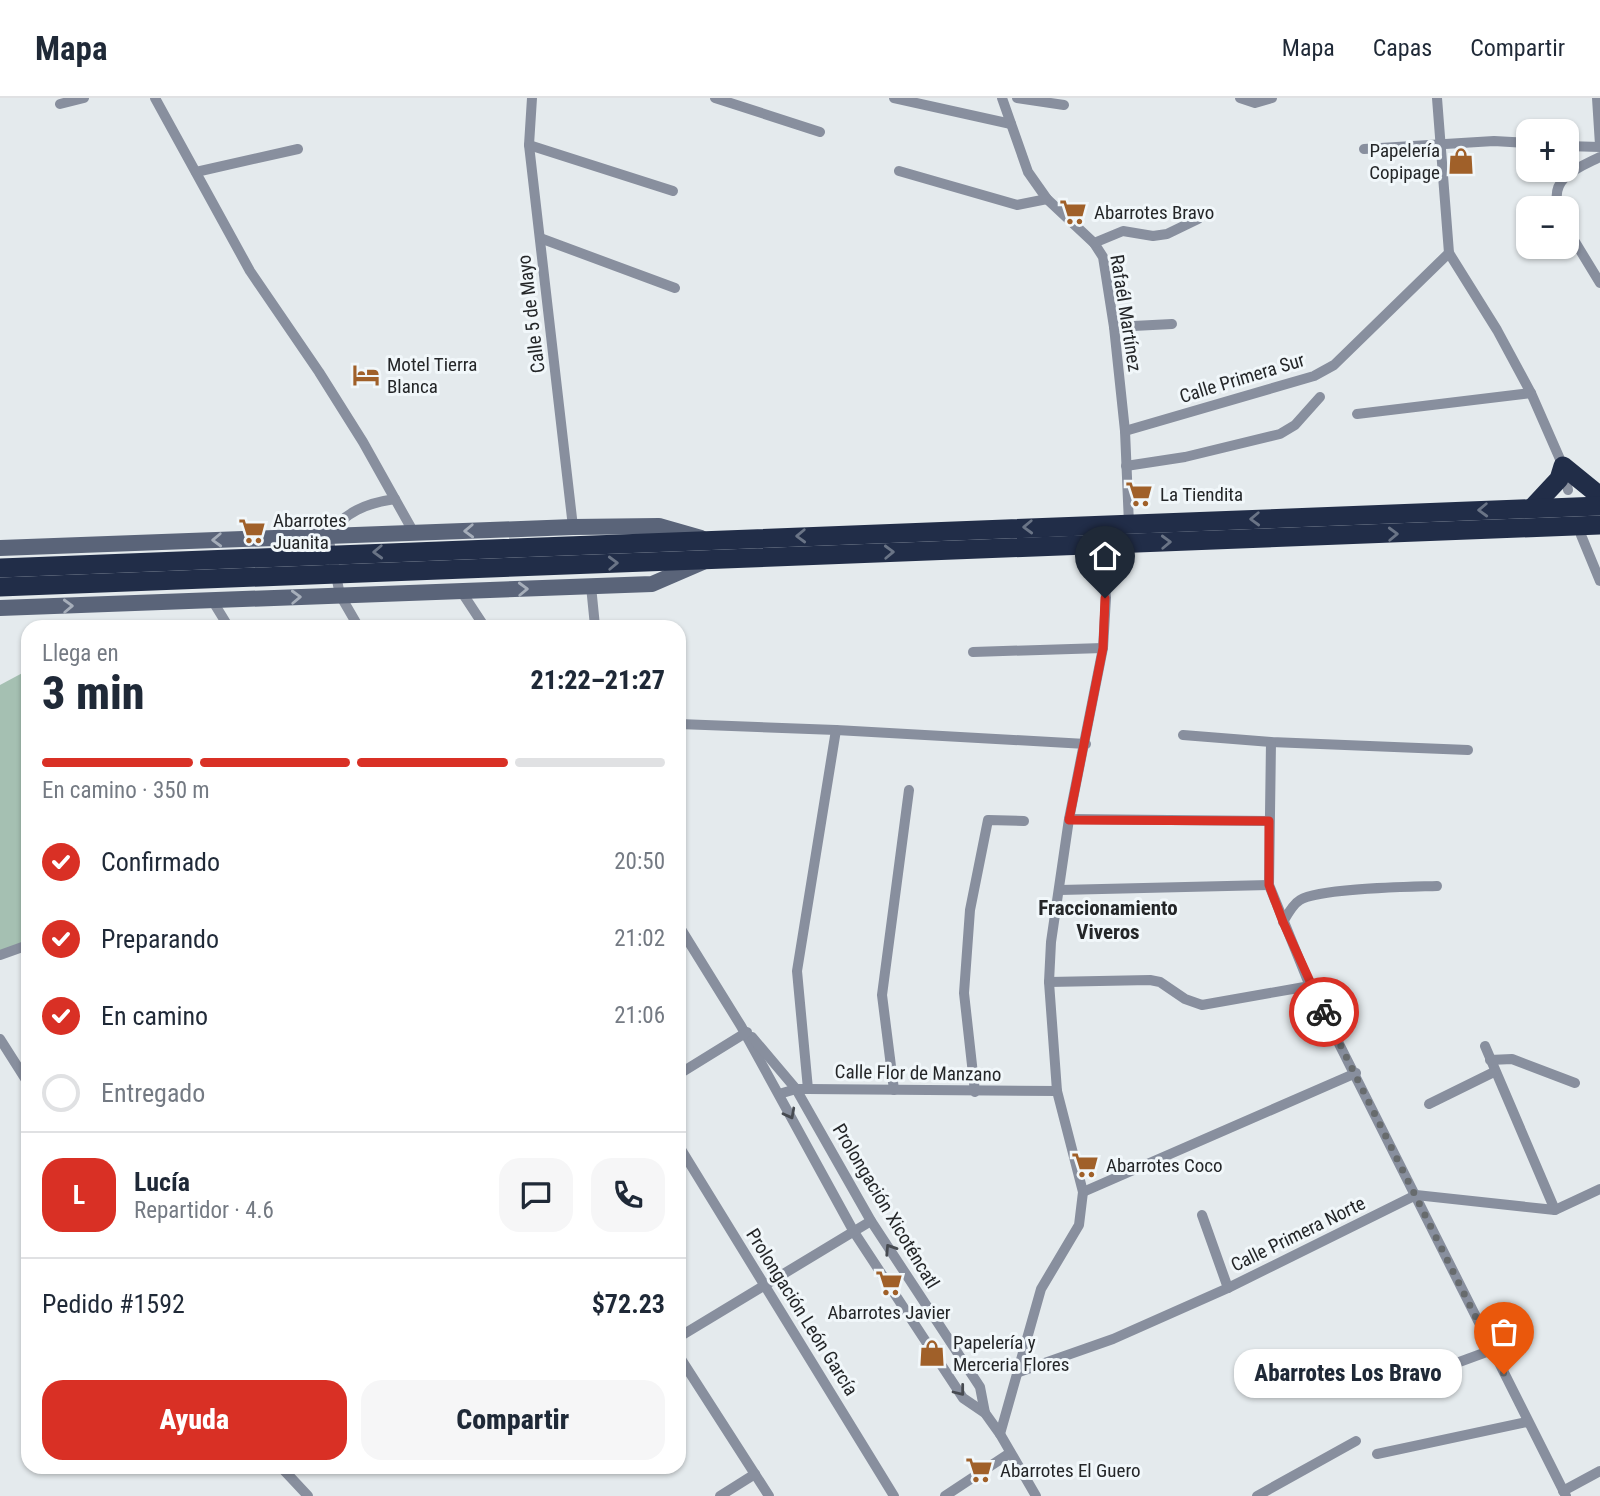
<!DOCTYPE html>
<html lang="es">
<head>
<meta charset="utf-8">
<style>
	:root { --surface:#fff; --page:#f6f6f7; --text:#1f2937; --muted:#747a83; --line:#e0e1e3; --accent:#d93025 }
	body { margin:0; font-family:"Roboto Condensed",sans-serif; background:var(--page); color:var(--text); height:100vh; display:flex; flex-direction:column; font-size:26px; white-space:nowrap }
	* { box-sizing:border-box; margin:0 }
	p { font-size:23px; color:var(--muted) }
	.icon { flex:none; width:38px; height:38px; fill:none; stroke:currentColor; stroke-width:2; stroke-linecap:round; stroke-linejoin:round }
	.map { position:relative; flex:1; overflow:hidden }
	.panel { position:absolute; left:21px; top:522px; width:665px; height:854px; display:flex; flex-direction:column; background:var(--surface); border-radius:21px; box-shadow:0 2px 5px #0004 }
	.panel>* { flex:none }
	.fabs { position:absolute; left:1516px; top:21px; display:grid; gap:14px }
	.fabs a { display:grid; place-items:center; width:63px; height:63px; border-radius:14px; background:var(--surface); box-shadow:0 2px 5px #0004; font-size:35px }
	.pin { position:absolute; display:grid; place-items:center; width:60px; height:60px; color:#fff; margin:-72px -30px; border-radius:50% 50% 50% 0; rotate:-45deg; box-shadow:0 0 7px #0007 }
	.pin .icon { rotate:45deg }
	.courier { position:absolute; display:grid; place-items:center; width:70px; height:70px; margin:-35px; border:5px solid #d93025; border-radius:50%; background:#fff; color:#222; box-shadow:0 2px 9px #0007 }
	.bubble { position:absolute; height:49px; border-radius:21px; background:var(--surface); box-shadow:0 2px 5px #0004; font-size:23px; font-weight:800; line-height:49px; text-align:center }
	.headline em { font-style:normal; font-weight:800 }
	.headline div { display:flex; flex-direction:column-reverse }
	.headline { display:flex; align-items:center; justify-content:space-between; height:119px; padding:0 21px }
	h1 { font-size:46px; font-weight:800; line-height:52px }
	.bar { display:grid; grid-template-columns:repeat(4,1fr); gap:10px 7px; align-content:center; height:84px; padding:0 21px }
	.bar i { height:9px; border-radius:5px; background:var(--line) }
	.bar .active { background:var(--accent) }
	.bar p { grid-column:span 4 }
	.line { display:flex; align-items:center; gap:18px; padding:0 21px; border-top:2px solid var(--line) }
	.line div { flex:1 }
	.round { display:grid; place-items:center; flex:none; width:74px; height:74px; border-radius:21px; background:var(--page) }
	ol { padding:0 21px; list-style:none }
	li { display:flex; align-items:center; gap:21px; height:77px }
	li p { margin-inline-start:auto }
	li .icon { padding:7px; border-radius:50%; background:var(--accent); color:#fff; stroke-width:4 }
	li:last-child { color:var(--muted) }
	li i { width:38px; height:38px; border:4px solid var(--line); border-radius:50% }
	.action { display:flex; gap:14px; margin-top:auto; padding:14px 21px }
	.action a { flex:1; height:80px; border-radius:21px; background:var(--accent); color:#fff; font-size:28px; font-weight:800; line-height:80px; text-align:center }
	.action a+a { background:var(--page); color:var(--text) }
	header { display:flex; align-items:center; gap:42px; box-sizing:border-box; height:98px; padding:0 35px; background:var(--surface); border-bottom:2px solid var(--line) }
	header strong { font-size:33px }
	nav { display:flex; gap:38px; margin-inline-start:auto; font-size:24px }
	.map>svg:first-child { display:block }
	.pitch { fill:#a5c0b2 }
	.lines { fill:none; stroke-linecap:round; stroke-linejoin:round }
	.street { stroke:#888f9e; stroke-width:10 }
	.secondary { stroke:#5a6479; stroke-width:16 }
	.highway { stroke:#212d48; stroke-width:19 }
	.oneway { stroke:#6a7486 }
	.oneway2 { stroke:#a6aeba }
	.oneway3 { stroke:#474b51 }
	.done { stroke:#676b6d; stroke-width:7; stroke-dasharray:0 12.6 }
	.route { stroke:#d93025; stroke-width:9 }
	.labels { text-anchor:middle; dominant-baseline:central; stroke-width:6; stroke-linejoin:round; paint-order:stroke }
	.poi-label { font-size:19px; fill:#242628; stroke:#f1f7fa; text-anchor:start }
	.street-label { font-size:19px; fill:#242628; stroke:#f1f7fa }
	.neighbourhood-label { font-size:21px; font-weight:bold; fill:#242628; stroke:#f1f7fa }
</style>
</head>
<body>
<header>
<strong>Mapa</strong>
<nav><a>Mapa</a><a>Capas</a><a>Compartir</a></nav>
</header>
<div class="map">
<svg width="1600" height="1398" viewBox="0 0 1600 1398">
	<rect width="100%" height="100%" fill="#e4eaed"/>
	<path class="pitch" d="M 28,572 L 28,846 L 0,856 L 0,587 Z"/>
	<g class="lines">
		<g class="street">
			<path d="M 155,0 L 250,173 L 319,274 L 363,344 L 414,435"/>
			<path d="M 532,0 L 529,47 L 573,429"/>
			<path d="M 715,0 L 820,34"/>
			<path d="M 894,0 L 1011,26"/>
			<path d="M 1002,0 L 1028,74 L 1047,101 L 1094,145 L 1103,159 L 1114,229 L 1125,333 L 1129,426"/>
			<path d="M 1017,0 L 1064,7"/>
			<path d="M 1240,0 L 1255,5 L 1272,0"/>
			<path d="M 1437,0 L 1449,155 L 1497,232 L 1531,295 L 1563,368 L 1568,392"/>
			<path d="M 1597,0 L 1600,47"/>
			<path d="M 60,6 L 84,0"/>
			<path d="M 529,47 L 673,93"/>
			<path d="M 1566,48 L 1600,49"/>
			<path d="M 1364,51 L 1494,43 L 1528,45"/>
			<path d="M 899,73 L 1017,107 L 1047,101"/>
			<path d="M 196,74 L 298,51"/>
			<path d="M 1559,110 C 1548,80 1578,70 1600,59"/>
			<path d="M 1566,129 L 1600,185"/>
			<path d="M 540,140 L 675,190"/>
			<path d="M 1094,145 L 1123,133 L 1153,138 L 1167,136 L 1198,121"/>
			<path d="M 1114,229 L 1172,226"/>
			<path d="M 1357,316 L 1531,295"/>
			<path d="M 1125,333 L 1314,278 L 1334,267 L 1449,155"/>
			<path d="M 1126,368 L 1185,359 L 1280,336 L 1295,327 L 1320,299"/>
			<path d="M 1581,437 L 1600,483"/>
			<path d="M 591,488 L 595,528"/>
			<path d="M 461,493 L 484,528"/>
			<path d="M 212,502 L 228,528"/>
			<path d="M 358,528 L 340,497 L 328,438 C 344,414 367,405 395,401"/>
			<path d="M 973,554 L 1103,550"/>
			<path d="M 679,626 L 836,632 L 1086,646"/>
			<path d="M 1183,637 L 1271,644 L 1468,652"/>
			<path d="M 1271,644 L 1269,787 L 1310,888 L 1566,1398"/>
			<path d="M 1069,721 L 1269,723"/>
			<path d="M 1060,792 L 1269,787"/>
			<path d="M 1283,824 C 1287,817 1293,806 1300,802 C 1321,790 1409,789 1437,788"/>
			<path d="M 679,828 L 741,928 L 854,1134 L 963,1300 L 985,1315 L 1000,1336 L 1036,1398"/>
			<path d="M 0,857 L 28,847"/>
			<path d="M 1049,884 L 1150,882 L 1160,884 L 1185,901 L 1202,907 L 1310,888"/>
			<path d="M 752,939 L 796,991 L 871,1123 L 980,1289 L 985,1315"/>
			<path d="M 0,941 L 28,985"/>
			<path d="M 1485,948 L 1555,1112"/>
			<path d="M 1490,962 L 1512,961 L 1575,985"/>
			<path d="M 679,976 L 747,934"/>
			<path d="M 808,991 L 797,873 L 836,632"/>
			<path d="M 894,992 L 882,897 L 909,692"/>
			<path d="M 975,994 L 964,895 L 970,812 L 988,722 L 1024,723"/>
			<path d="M 779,996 L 796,991 L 808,991 L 1057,993"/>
			<path d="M 1429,1006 L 1494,974"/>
			<path d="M 679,1048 L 894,1398"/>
			<path d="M 1083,1094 L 1356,975"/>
			<path d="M 1202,1117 L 1228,1190"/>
			<path d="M 679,1239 L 871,1123"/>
			<path d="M 679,1258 L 769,1398"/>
			<path d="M 1019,1274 L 1113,1241 L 1228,1190 L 1416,1097 L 1555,1112 L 1600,1091"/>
			<path d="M 1421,1278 L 1492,1252"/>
			<path d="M 1000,1336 L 1041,1191 L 1079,1127 L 1083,1094 L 1057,993 L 1049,884 L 1051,844 L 1069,721 L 1103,550 L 1106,500 L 1101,446"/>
			<path d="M 1377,1356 L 1527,1324"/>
			<path d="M 280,1368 L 308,1398"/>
			<path d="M 1563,1393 L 1600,1373"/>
			<path d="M 720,1398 L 755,1376"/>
			<path d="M 945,1398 L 1010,1355"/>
			<path d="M 1257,1398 L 1356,1343"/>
		</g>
		<g class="secondary">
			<path d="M 0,450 L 573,429 L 659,428 L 701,440"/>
			<path d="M 0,510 L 652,486 L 703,464"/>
		</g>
		<g class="highway">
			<path d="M 1532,410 L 1559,381 L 1563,368 L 1600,398"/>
			<path d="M 0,470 L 1600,408"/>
			<path d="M 0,489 L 1600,427"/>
		</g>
	</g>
	<defs><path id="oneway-chevron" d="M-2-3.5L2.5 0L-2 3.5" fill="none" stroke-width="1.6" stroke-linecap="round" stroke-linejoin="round" transform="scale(1.75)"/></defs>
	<g class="oneway">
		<use href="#oneway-chevron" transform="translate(1483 412) rotate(178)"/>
		<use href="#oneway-chevron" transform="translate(1255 421) rotate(178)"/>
		<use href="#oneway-chevron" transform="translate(1028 429) rotate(178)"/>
		<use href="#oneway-chevron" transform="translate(1393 436) rotate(-2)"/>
		<use href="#oneway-chevron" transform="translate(801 438) rotate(178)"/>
		<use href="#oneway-chevron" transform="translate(1166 444) rotate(-2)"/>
		<use href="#oneway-chevron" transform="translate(378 454) rotate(178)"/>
		<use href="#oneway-chevron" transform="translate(889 454) rotate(-2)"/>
		<use href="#oneway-chevron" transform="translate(613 465) rotate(-2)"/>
	</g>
	<g class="oneway2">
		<use href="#oneway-chevron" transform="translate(469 433) rotate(178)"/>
		<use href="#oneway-chevron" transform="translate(217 442) rotate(178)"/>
		<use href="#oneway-chevron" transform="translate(523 491) rotate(-2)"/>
		<use href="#oneway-chevron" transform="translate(296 499) rotate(-2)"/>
		<use href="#oneway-chevron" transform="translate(68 508) rotate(-2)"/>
	</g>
	<g class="oneway3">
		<use href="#oneway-chevron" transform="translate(790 1016) rotate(62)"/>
		<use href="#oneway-chevron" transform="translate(890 1151) rotate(-123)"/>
		<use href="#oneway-chevron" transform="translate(960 1293) rotate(52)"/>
	</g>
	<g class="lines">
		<path class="done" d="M 1324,914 L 1504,1276"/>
		<path class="route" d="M 1105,500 L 1103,550 L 1069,722 L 1269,723 L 1269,787 L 1283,824 L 1324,914"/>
	</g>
	<defs>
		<symbol id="shop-bare" viewBox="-9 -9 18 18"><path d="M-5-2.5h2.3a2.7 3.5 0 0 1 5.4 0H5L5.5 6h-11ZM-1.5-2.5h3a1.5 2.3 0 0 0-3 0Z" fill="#a06029" stroke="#f1f7fa" stroke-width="2.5" paint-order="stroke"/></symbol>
		<symbol id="supermarket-bare" viewBox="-9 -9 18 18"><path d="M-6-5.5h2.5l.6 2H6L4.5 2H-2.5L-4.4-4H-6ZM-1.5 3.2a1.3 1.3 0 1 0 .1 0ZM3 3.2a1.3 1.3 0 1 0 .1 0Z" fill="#a06029" stroke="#f1f7fa" stroke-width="2.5" paint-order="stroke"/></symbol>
		<symbol id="hotel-bare" viewBox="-9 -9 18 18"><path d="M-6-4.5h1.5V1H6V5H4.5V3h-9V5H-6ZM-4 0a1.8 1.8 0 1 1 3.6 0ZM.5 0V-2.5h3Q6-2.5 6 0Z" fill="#a06029" stroke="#f1f7fa" stroke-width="2.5" paint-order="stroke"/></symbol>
	</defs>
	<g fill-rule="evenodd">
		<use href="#shop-bare" x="1442" y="44" width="38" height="38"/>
		<use href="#supermarket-bare" x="1054" y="95" width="38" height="38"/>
		<use href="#hotel-bare" x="347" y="258" width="38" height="38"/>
		<use href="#supermarket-bare" x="1120" y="377" width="38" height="38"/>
		<use href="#supermarket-bare" x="233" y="414" width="38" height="38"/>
		<use href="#supermarket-bare" x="1066" y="1048" width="38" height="38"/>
		<use href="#supermarket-bare" x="870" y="1166" width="38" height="38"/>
		<use href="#shop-bare" x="913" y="1236" width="38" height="38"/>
		<use href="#supermarket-bare" x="960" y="1353" width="38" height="38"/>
	</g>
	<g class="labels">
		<g class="poi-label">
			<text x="1440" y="52" text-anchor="end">Papelería<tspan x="1440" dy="22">Copipage</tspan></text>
			<text x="1094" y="114">Abarrotes Bravo</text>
			<text x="387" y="266">Motel Tierra<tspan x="387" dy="22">Blanca</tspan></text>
			<text x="1160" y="396">La Tiendita</text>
			<text x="273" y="422">Abarrotes<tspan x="273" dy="22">Juanita</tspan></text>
			<text x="1106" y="1067">Abarrotes Coco</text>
			<text x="889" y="1214" text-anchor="middle">Abarrotes Javier</text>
			<text x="953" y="1244">Papelería y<tspan x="953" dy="22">Merceria Flores</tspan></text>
			<text x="1000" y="1372">Abarrotes El Guero</text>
		</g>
		<g class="street-label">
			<text transform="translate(1126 215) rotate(81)">Rafaél Martínez</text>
			<text transform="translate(531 216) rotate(-97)">Calle 5 de Mayo</text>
			<text transform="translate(1242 280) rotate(-17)">Calle Primera Sur</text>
			<text transform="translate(918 975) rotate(1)">Calle Flor de Manzano</text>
			<text transform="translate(886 1108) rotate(59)">Prolongación Xicoténcatl</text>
			<text transform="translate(1298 1136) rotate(-26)">Calle Primera Norte</text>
			<text transform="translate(802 1214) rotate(58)">Prolongación León García</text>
		</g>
		<g class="neighbourhood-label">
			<text x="1108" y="810">Fraccionamiento<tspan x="1108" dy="24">Viveros</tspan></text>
		</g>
	</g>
</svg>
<div class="fabs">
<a>+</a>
<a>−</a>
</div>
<div class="pin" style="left:1504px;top:1276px;background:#ea580c"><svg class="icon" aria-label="bag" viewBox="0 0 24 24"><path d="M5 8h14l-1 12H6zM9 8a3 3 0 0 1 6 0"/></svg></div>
<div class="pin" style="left:1105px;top:500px;background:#1f2937"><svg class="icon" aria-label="home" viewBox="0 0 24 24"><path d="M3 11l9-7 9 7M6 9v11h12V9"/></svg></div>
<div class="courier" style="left:1324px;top:914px"><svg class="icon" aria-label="bike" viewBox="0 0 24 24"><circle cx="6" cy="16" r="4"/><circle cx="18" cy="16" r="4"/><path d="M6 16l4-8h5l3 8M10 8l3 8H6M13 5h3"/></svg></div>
<div class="bubble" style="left:1234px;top:1251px;width:228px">Abarrotes Los Bravo</div>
<section class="panel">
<div class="headline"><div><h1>3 min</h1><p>Llega en</p></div><em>21:22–21:27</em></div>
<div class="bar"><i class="active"></i><i class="active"></i><i class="active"></i><i></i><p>En camino · 350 m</p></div>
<ol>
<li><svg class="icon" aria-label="check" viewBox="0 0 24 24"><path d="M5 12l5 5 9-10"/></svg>Confirmado<p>20:50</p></li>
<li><svg class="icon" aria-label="check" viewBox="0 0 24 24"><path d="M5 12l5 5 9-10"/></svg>Preparando<p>21:02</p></li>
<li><svg class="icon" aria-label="check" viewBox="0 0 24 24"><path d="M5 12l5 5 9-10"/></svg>En camino<p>21:06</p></li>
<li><i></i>Entregado</li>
</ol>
<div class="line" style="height:126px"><b class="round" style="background:var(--accent);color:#fff">L</b><div><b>Lucía</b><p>Repartidor · 4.6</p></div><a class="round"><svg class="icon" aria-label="chat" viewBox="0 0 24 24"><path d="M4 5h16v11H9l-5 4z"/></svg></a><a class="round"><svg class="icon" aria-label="phone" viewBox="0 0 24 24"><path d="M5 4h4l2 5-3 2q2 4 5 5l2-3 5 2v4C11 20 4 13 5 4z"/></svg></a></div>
<div class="line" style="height:91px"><div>Pedido #1592</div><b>$72.23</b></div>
<div class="action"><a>Ayuda</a><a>Compartir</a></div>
</section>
</div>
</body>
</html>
